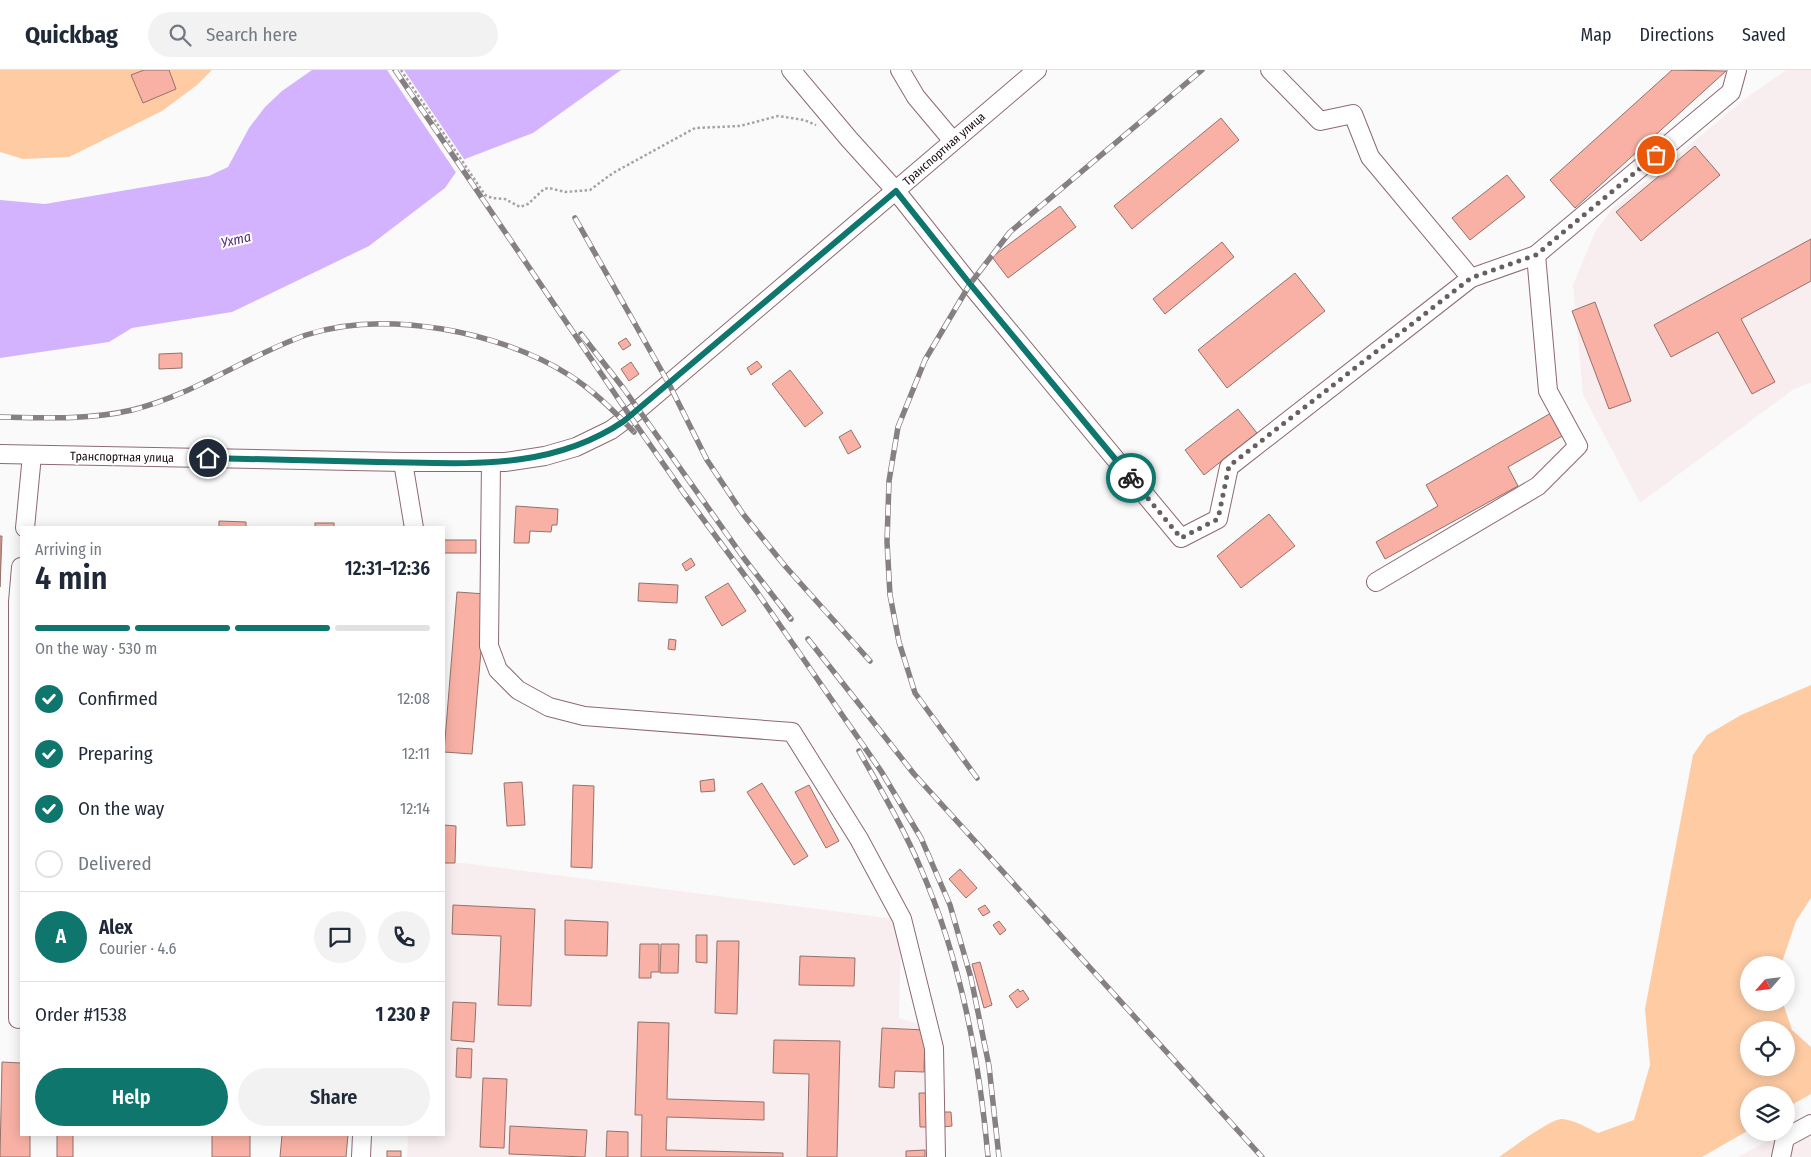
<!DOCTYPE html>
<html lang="en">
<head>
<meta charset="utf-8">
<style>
	:root { --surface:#fff; --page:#f2f2f3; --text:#1f2937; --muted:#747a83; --line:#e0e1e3; --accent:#0f766e }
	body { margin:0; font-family:"Fira Sans Condensed",sans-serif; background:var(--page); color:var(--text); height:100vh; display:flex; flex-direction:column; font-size:19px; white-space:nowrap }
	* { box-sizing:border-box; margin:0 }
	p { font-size:16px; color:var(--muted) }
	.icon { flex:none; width:28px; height:28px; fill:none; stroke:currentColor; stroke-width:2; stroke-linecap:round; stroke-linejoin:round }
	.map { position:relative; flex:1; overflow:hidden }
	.panel { position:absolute; left:20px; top:456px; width:425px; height:610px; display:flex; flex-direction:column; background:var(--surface); border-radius:0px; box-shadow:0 2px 12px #0003 }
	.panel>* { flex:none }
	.needle { width:32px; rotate:242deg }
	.buttons { position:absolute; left:1740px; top:886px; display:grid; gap:10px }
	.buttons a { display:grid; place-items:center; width:55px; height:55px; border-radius:50%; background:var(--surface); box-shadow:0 2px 12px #0003; font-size:25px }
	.pin { position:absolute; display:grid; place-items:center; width:42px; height:42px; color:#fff; margin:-21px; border:2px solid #fff; border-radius:50%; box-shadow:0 1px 5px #0007 }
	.courier { position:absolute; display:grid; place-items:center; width:50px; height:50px; margin:-25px; border:4px solid #0f766e; border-radius:50%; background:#fff; color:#222; box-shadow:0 1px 6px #0007 }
	.headline em { font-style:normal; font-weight:600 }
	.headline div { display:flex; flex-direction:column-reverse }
	.headline { display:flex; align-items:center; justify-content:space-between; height:85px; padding:0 15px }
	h1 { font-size:32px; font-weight:600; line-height:38px }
	.bar { display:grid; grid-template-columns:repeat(4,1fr); gap:8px 5px; align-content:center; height:60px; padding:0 15px }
	.bar i { height:6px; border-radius:4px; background:var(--line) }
	.bar .active { background:var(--accent) }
	.bar p { grid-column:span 4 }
	.line { display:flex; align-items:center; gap:12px; padding:0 15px; border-top:1px solid var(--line) }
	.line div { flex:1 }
	.round { display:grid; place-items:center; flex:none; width:52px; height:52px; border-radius:26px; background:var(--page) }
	ol { padding:0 15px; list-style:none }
	li { display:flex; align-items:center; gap:15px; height:55px }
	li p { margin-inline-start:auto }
	li .icon { padding:5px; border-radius:50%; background:var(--accent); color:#fff; stroke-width:4 }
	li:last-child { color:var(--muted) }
	li i { width:28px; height:28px; border:2px solid var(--line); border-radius:50% }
	.button { display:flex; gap:10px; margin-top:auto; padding:10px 15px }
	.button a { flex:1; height:58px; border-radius:30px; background:var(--accent); color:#fff; font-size:20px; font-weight:600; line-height:58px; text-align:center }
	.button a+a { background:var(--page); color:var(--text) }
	header { display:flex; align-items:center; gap:30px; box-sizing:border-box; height:70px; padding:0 25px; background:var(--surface); border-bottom:1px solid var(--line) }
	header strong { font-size:24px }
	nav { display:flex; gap:28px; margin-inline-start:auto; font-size:18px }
	.search { width:350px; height:45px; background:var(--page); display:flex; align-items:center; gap:12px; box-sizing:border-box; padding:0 18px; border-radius:28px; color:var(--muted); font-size:19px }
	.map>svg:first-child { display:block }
	.built { fill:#f8eef0 }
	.green { fill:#fecba3; fill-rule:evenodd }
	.water { fill:#d3b3fe }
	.pier { fill:#fafafa }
	.building { fill:#f8b1a4; stroke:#96716a }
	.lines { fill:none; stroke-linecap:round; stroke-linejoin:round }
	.minor-casing { stroke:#8e6973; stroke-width:20 }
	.path { stroke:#a6a1a2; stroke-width:2.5; stroke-dasharray:2.5 2.5; stroke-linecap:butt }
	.minor { stroke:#fff; stroke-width:18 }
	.rail-casing { stroke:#878082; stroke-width:5.5 }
	.rail { stroke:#fff; stroke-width:4; stroke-dasharray:11; stroke-linecap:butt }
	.done { stroke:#685f61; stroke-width:5; stroke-dasharray:0 9 }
	.route { stroke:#0f766e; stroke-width:6 }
	.labels { text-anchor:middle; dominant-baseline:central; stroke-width:4; stroke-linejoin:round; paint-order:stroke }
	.street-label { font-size:12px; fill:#190b0f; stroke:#fff }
	.water-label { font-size:14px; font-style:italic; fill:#562c80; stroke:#fff }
</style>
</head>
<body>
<header>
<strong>Quickbag</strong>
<div class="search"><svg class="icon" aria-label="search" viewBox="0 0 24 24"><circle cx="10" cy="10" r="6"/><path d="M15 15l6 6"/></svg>Search here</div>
<nav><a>Map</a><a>Directions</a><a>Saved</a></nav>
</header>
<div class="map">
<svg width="1811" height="1087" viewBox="0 0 1811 1087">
	<rect width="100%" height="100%" fill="#fafafa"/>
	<g class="built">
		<path d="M 1786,0 L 1811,0 L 1811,313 L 1794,319 L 1640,433 L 1583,325 L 1573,215 L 1595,162 L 1612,139 L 1745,29 Z"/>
		<path d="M 444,793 L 463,793 L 895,849 L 901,874 L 899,948 L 919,954 L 928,971 L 928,1087 L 407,1087 L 408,1065 L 444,1065 Z"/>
		<path d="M 1811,1048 L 1811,1087 L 1738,1087 L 1783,1063 Z"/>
	</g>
	<g class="green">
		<path d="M 0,0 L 212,0 L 197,15 L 162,41 L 69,87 L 23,89 L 0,82 Z"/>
		<path d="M 1811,615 L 1811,828 L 1796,851 L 1781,895 L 1749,895 L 1749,932 L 1783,933 L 1792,960 L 1811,977 L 1811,1024 L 1786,1038 L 1786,1025 L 1749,1025 L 1749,1060 L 1702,1087 L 1499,1087 C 1511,1079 1550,1049 1562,1049 C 1575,1050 1587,1058 1598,1063 L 1634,1050 L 1650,995 L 1645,939 L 1693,685 L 1707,665 L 1741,645 ZM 1749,960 L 1786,960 L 1786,998 L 1749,998 Z"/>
	</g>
	<path class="water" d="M 312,0 L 621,0 L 533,63 L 465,89 L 445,118 L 369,176 L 232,242 L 132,258 L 109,272 L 0,288 L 0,130 L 45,134 L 209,106 L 228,97 L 249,58 L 265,37 L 282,21 Z"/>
	<path class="pier" d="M 387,0 L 404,0 L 466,92 L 457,104 Z"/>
	<g class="building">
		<path d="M 144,0 L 169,0 L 176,19 L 143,33 L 131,5 Z"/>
		<path d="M 1672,0 L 1726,1 L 1575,138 L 1550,110 Z"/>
		<path d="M 1221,48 L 1239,70 L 1132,159 L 1114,136 Z"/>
		<path d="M 1695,76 L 1720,105 L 1641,171 L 1616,142 Z"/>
		<path d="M 1507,105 L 1525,127 L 1470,170 L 1452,148 Z"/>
		<path d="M 1060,136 L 1076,157 L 1008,208 L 992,187 Z"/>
		<path d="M 1811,169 L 1811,211 L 1741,249 L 1775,312 L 1752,324 L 1718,262 L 1671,287 L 1654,255 Z"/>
		<path d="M 1222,172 L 1234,187 L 1165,244 L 1153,229 Z"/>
		<path d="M 1295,203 L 1325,241 L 1227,318 L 1198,280 Z"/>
		<path d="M 1595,232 L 1631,331 L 1609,339 L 1572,241 Z"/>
		<path d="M 626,268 L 631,275 L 623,280 L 618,273 Z"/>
		<path d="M 182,283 L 182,298 L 159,299 L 159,284 Z"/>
		<path d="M 757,291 L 762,297 L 751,305 L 747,298 Z"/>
		<path d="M 631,292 L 639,304 L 629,311 L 621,299 Z"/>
		<path d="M 790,300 L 823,343 L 805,357 L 772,314 Z"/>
		<path d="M 1238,339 L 1257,363 L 1204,405 L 1185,380 Z"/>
		<path d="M 1551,343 L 1564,365 L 1508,397 L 1518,416 L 1385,489 L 1376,472 L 1438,436 L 1426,415 Z"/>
		<path d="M 851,360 L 861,377 L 848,384 L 839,367 Z"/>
		<path d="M 516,436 L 558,439 L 557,455 L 552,455 L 551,462 L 530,461 L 529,473 L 514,473 Z"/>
		<path d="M 1269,444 L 1295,476 L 1241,518 L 1217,486 Z"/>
		<path d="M 219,451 L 246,452 L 246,458 L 219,458 Z"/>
		<rect x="315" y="453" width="19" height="5"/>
		<path d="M 0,466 L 2,466 L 0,517 Z"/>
		<rect x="444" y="470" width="32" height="13"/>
		<path d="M 691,488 L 695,495 L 686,501 L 682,494 Z"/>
		<path d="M 639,513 L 678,515 L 677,533 L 638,531 Z"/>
		<path d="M 728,513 L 746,541 L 722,556 L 705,527 Z"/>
		<path d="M 457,522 L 486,524 L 472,684 L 444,682 Z"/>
		<path d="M 669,569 L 676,570 L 675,580 L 668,579 Z"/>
		<path d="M 714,709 L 715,721 L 701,722 L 700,711 Z"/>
		<path d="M 522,712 L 525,755 L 507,756 L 504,713 Z"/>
		<path d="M 762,713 L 808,786 L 794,795 L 747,722 Z"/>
		<path d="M 573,715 L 594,716 L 592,798 L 571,797 Z"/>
		<path d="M 809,715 L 839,771 L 826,778 L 795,722 Z"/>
		<path d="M 444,755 L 456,756 L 455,793 L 444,793 Z"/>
		<path d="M 960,799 L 977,818 L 966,828 L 949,809 Z"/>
		<path d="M 453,835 L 535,839 L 531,936 L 498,935 L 501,866 L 452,864 Z"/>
		<path d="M 985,835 L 990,842 L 983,846 L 978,839 Z"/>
		<path d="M 565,850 L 608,852 L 607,886 L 565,885 Z"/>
		<path d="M 999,851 L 1006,860 L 1000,865 L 993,855 Z"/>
		<path d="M 696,865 L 707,865 L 707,893 L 696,892 Z"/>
		<path d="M 717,871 L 739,871 L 737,944 L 715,943 Z"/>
		<path d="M 640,874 L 659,874 L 659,902 L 651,902 L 651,908 L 639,908 Z"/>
		<path d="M 661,874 L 679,874 L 678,903 L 660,903 Z"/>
		<path d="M 800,886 L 855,888 L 854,916 L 799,915 Z"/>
		<path d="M 980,892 L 992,935 L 984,938 L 972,894 Z"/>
		<path d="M 1018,919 L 1020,922 L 1023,920 L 1029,929 L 1017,938 L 1009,926 Z"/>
		<path d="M 453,932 L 476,933 L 474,972 L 451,970 Z"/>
		<path d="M 638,952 L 669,953 L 667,1029 L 764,1032 L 764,1050 L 667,1047 L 666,1080 L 783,1083 L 783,1087 L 641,1087 L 642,1045 L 635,1045 Z"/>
		<path d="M 882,958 L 925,960 L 924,1002 L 895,1001 L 894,1018 L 879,1017 Z"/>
		<path d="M 774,970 L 840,971 L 837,1087 L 807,1087 L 809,1004 L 773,1003 Z"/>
		<path d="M 457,978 L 472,979 L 471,1008 L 456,1007 Z"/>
		<path d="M 2,992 L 21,993 L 21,1065 L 30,1065 L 30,1087 L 0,1087 Z"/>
		<path d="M 483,1008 L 507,1009 L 504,1078 L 480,1077 Z"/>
		<path d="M 919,1023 L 929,1023 L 929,1057 L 920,1057 Z"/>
		<path d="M 941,1042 L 951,1042 L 952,1056 L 942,1057 Z"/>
		<path d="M 510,1056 L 587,1060 L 585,1087 L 509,1084 Z"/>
		<path d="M 607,1061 L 628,1062 L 628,1087 L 606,1087 Z"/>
		<rect x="57" y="1065" width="16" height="22"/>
		<rect x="212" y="1065" width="38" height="22"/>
		<path d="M 282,1065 L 348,1065 L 346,1087 L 280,1087 Z"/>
		<path d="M 925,1080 L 925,1087 L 906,1087 L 906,1081 Z"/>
		<rect x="387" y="1081" width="14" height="6"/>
	</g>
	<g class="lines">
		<defs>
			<g id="minor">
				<path d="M 791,0 L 849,69 L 896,121 L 970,214 L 1181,468 L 1218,449 L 1229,397 L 1471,208 L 1536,185 L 1731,22 L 1737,0"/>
				<path d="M 900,0 L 916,27 L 953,71"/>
				<path d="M 1270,0 L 1320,51 L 1353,44 L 1370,87 L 1471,208"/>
				<path d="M 0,384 L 403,392 L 505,392 L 545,386 L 576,377 L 611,360 L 638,340 L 1037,0"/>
				<path d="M 403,392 L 414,458"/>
				<path d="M 491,392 L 489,576 L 498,600 L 518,620 L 549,637 L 584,646 L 792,662 L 859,769 L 902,849 L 934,978 L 936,1087"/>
				<path d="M 25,458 L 32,385"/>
				<path d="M 1376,512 L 1538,416 L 1578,376 L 1548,321 L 1536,185"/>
				<path d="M 18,949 L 18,532 L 21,497"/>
				<path d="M 361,1087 L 362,1065"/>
				<path d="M 1781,1087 L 1785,1068 L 1811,1054"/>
			</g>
		</defs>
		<use href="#minor" class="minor-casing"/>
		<path class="path" d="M 401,0 L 485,125 L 492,128 L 505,129 L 520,137 L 528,134 L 544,119 L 549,118 L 565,122 L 590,120 L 613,103 L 695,58 L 740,56 L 778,46 L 804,50 L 816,55"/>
		<use href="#minor" class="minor"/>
		<defs>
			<g id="rail">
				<path d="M 395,0 L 630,346 L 683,422 L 757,522 L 881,701 L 921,768 L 950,835 L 971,908 L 989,996 L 999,1087"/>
				<path d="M 575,148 L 669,314 L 707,390 L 743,444 L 785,496 L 870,591"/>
				<path d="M 581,264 L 624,319 L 743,487 L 791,549"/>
				<path d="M 0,347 C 44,348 89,350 132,340 C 194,325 246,286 306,265 C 384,239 500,261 569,305 C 593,320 614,341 634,362"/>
				<path d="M 808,569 L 914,704 L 1262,1087"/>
				<path d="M 859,681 C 881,720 904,759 921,799 C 961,891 979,988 988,1087"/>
				<path d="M 977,708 L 915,623 L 899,572 L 890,525 L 887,472 L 889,411 L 898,357 L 925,290 L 970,214 L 1010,162 L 1202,0"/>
			</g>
		</defs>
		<use href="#rail" class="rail-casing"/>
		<use href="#rail" class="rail"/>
	</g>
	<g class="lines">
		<path class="done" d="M 1131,408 L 1181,468 L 1218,449 L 1229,396 L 1471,208 L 1536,185 L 1656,85"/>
		<path class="route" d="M 208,388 C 265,389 321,391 378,392 C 465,393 549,402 624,351 L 896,121 L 970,214 L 1131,408"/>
	</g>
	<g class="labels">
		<g class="street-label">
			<text transform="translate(944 79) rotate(-41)">Транспортная улица</text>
			<text transform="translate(122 387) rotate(1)">Транспортная улица</text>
		</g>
		<g class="water-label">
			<text transform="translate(236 170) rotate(-13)">Ухта</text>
		</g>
	</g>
</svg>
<div class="buttons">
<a><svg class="needle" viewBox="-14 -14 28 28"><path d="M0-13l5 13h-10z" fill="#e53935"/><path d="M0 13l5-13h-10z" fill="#747a83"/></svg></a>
<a><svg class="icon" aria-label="locate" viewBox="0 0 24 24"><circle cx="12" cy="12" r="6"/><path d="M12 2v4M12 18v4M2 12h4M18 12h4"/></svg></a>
<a><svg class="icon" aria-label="layers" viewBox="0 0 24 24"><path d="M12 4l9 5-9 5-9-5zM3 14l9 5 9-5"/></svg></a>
</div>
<div class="pin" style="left:1656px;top:85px;background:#ea580c"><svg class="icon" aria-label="bag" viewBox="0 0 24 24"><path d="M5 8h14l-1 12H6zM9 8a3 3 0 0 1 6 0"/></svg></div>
<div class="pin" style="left:208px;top:388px;background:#1f2937"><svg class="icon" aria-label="home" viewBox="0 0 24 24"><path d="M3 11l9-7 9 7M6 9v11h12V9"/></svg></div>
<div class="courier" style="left:1131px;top:408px"><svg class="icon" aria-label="bike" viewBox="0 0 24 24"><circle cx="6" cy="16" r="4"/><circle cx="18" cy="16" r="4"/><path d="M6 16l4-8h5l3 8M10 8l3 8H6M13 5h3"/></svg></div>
<section class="panel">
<div class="headline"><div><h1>4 min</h1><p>Arriving in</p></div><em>12:31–12:36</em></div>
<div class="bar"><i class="active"></i><i class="active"></i><i class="active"></i><i></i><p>On the way · 530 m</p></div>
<ol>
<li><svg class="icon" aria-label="check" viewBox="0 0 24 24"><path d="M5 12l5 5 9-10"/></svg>Confirmed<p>12:08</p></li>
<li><svg class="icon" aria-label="check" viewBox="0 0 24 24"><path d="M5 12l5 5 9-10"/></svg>Preparing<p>12:11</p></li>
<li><svg class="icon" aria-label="check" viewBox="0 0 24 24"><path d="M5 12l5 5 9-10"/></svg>On the way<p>12:14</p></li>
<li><i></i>Delivered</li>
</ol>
<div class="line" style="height:90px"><b class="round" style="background:var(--accent);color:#fff">A</b><div><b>Alex</b><p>Courier · 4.6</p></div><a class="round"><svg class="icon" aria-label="chat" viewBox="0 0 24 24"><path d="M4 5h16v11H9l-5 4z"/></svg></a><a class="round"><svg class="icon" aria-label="phone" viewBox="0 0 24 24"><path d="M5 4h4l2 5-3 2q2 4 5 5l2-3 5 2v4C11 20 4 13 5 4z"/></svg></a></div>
<div class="line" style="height:65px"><div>Order #1538</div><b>1 230 ₽</b></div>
<div class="button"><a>Help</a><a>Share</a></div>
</section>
</div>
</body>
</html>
